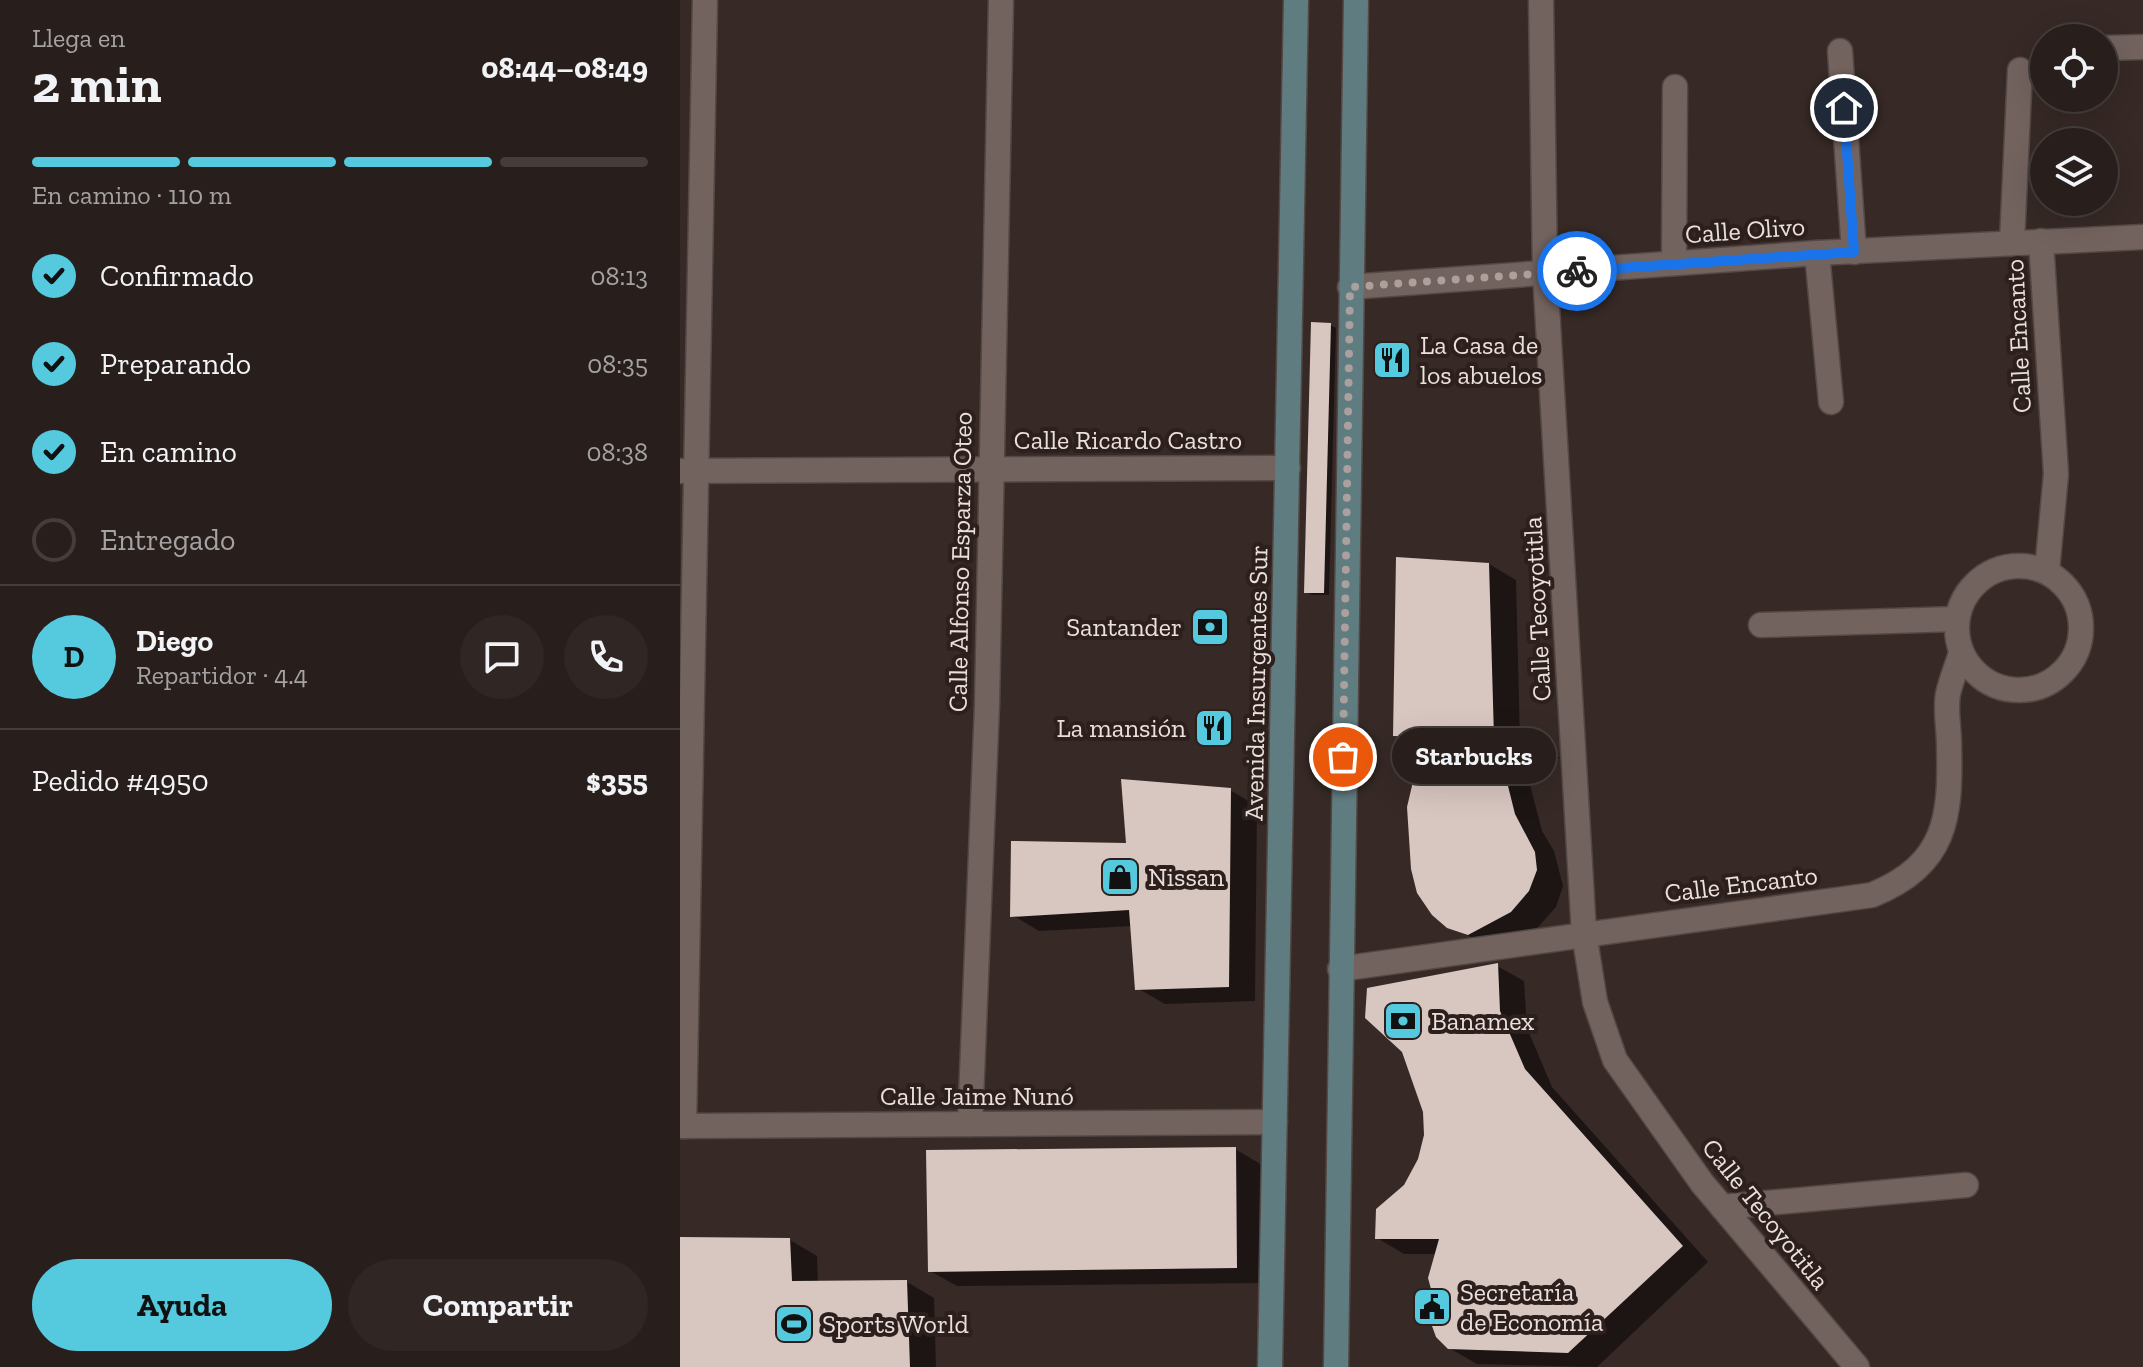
<!DOCTYPE html>
<html lang="es">
<head>
<meta charset="utf-8">
<style>
	:root { --surface:#281f1c; --page:#302725; --text:#f1f3f6; --muted:#a5a2a3; --line:#443d3b; --accent:#55cadf }
	body { margin:0; font-family:"Zilla Slab",serif; background:var(--page); color:var(--text); height:100vh; display:flex; flex-direction:column; font-size:30px; white-space:nowrap }
	* { box-sizing:border-box; margin:0 }
	p { font-size:26px; color:var(--muted) }
	.icon { flex:none; width:44px; height:44px; fill:none; stroke:currentColor; stroke-width:2; stroke-linecap:round; stroke-linejoin:round }
	.map { position:relative; flex:1; overflow:hidden }
	.sheet { display:flex; flex-direction:column; background:var(--surface); width:680px }
	.sheet>* { flex:none }
	.tools { position:absolute; left:1350px; top:24px; display:grid; gap:16px }
	.tools a { display:grid; place-items:center; width:88px; height:88px; border-radius:50%; background:var(--surface); box-shadow:0 8px 32px #0002,0 0 0 2px var(--line); font-size:40px }
	.pin { position:absolute; display:grid; place-items:center; width:68px; height:68px; color:#fff; margin:-34px; border:4px solid #fff; border-radius:50%; box-shadow:0 2px 8px #0007 }
	.courier { position:absolute; display:grid; place-items:center; width:80px; height:80px; margin:-40px; border:6px solid #1a73e8; border-radius:50%; background:#fff; color:#222; box-shadow:0 2px 10px #0007 }
	.bubble { position:absolute; height:56px; border-radius:28px; background:var(--surface); box-shadow:0 8px 32px #0002,0 0 0 2px var(--line); font-size:26px; font-weight:700; line-height:56px; text-align:center }
	.summary em { font-style:normal; font-weight:700 }
	.summary div { display:flex; flex-direction:column-reverse }
	.summary { display:flex; align-items:center; justify-content:space-between; height:136px; padding:0 32px }
	h1 { font-size:52px; font-weight:700; line-height:60px }
	.bar { display:grid; grid-template-columns:repeat(4,1fr); gap:12px 8px; align-content:center; height:96px; padding:0 32px }
	.bar i { height:10px; border-radius:6px; background:var(--line) }
	.bar .selected { background:var(--accent) }
	.bar p { grid-column:span 4 }
	.line { display:flex; align-items:center; gap:20px; padding:0 32px; border-top:2px solid var(--line) }
	.line div { flex:1 }
	.round { display:grid; place-items:center; flex:none; width:84px; height:84px; border-radius:42px; background:var(--page) }
	ol { padding:0 32px; list-style:none }
	li { display:flex; align-items:center; gap:24px; height:88px }
	li p { margin-inline-start:auto }
	li .icon { padding:8px; border-radius:50%; background:var(--accent); color:#111; stroke-width:4 }
	li:last-child { color:var(--muted) }
	li i { width:44px; height:44px; border:4px solid var(--line); border-radius:50% }
	.button { display:flex; gap:16px; margin-top:auto; padding:16px 32px }
	.button a { flex:1; height:92px; border-radius:48px; background:var(--accent); color:#111; font-size:32px; font-weight:700; line-height:92px; text-align:center }
	.button a+a { background:var(--page); color:var(--text) }
	main { display:flex; flex:1; min-height:0 }
	.map>svg:first-child { display:block }
	.shadow { fill:#0007 }
	.building { fill:#d8c6c1 }
	.lines { fill:none; stroke-linecap:round; stroke-linejoin:round }
	.street-casing { stroke:#534845; stroke-width:27 }
	.secondary-casing { stroke:#534845; stroke-width:27 }
	.street { stroke:#73635f; stroke-width:24 }
	.secondary { stroke:#5f7c80; stroke-width:24 }
	.done { stroke:#aba09e; stroke-width:8; stroke-dasharray:0 14.4 }
	.route { stroke:#1a73e8; stroke-width:10 }
	.labels { text-anchor:middle; dominant-baseline:central; stroke-width:8; stroke-linejoin:round; paint-order:stroke }
	.street-label { font-size:26px; fill:#eae0de; stroke:#2c1f1c }
	.poi-label { font-size:26px; fill:#eae0de; stroke:#2c1f1c; text-anchor:start }
</style>
</head>
<body>
<main>
<section class="sheet">
<div class="summary"><div><h1>2 min</h1><p>Llega en</p></div><em>08:44–08:49</em></div>
<div class="bar"><i class="selected"></i><i class="selected"></i><i class="selected"></i><i></i><p>En camino · 110 m</p></div>
<ol>
<li><svg class="icon" aria-label="check" viewBox="0 0 24 24"><path d="M5 12l5 5 9-10"/></svg>Confirmado<p>08:13</p></li>
<li><svg class="icon" aria-label="check" viewBox="0 0 24 24"><path d="M5 12l5 5 9-10"/></svg>Preparando<p>08:35</p></li>
<li><svg class="icon" aria-label="check" viewBox="0 0 24 24"><path d="M5 12l5 5 9-10"/></svg>En camino<p>08:38</p></li>
<li><i></i>Entregado</li>
</ol>
<div class="line" style="height:144px"><b class="round" style="background:var(--accent);color:#111">D</b><div><b>Diego</b><p>Repartidor · 4.4</p></div><a class="round"><svg class="icon" aria-label="chat" viewBox="0 0 24 24"><path d="M4 5h16v11H9l-5 4z"/></svg></a><a class="round"><svg class="icon" aria-label="phone" viewBox="0 0 24 24"><path d="M5 4h4l2 5-3 2q2 4 5 5l2-3 5 2v4C11 20 4 13 5 4z"/></svg></a></div>
<div class="line" style="height:104px"><div>Pedido #4950</div><b>$355</b></div>
<div class="button"><a>Ayuda</a><a>Compartir</a></div>
</section>
<div class="map">
<svg width="1463" height="1367" viewBox="0 0 1463 1367">
	<rect width="100%" height="100%" fill="#362926"/>
	<g class="shadow">
		<path d="M 650,325 L 656,328 L 649,595 L 632,595 L 626,592 Z"/>
		<path d="M 809,564 L 836,580 L 840,742 L 856,743 L 880,758 L 847,773 L 862,831 L 874,851 L 883,886 L 876,907 L 858,927 L 817,950 L 769,926 L 752,751 L 742,750 L 715,735 Z"/>
		<path d="M 550,790 L 577,806 L 575,1001 L 485,1004 L 457,988 L 452,926 L 359,931 L 332,915 L 449,845 Z"/>
		<path d="M 817,966 L 844,981 L 847,1028 L 872,1087 L 1028,1262 L 917,1367 L 797,1364 L 769,1348 L 757,1254 L 724,1254 L 697,1238 L 740,1160 Z"/>
		<path d="M 555,1149 L 582,1165 L 583,1283 L 277,1286 L 250,1271 Z"/>
		<path d="M 0,1239 L 110,1240 L 137,1256 L 138,1283 L 227,1282 L 254,1298 L 256,1367 L 0,1367 Z"/>
	</g>
	<g class="building">
		<path d="M 631,322 L 651,323 L 644,593 L 624,593 Z"/>
		<path d="M 716,557 L 809,563 L 814,737 L 856,741 L 821,758 L 835,814 L 855,852 L 857,870 L 849,891 L 831,912 L 788,935 L 767,928 L 752,915 L 737,893 L 731,869 L 727,807 L 735,773 L 759,737 L 713,736 Z"/>
		<path d="M 441,779 L 551,788 L 549,987 L 455,990 L 449,910 L 330,917 L 331,841 L 446,843 Z"/>
		<path d="M 818,963 L 820,1011 L 845,1069 L 1003,1246 L 888,1353 L 768,1349 L 756,1337 L 752,1326 L 759,1297 L 751,1289 L 748,1278 L 759,1239 L 695,1239 L 696,1209 L 724,1185 L 738,1159 L 744,1135 L 743,1112 L 722,1052 L 685,1018 L 687,988 Z"/>
		<path d="M 556,1147 L 557,1268 L 248,1272 L 246,1150 Z"/>
		<path d="M 0,1237 L 110,1238 L 112,1281 L 227,1280 L 230,1367 L 0,1367 Z"/>
	</g>
	<g class="lines">
		<defs>
			<g id="street">
				<path d="M 861,0 L 865,273 L 904,933 L 915,1002 L 935,1060 L 1022,1183 L 1177,1367"/>
				<path d="M 1424,48 L 1463,47"/>
				<path d="M 1160,51 L 1174,252"/>
				<path d="M 1361,241 L 1376,474 L 1367,571"/>
				<path d="M 1332,242 L 1340,70"/>
				<path d="M 1137,253 L 1151,402"/>
				<path d="M 994,263 L 995,87"/>
				<path d="M 670,287 L 1137,253 L 1463,237"/>
				<path d="M 0,471 L 608,468"/>
				<circle cx="1339" cy="628" r="62"/>
				<path d="M 1081,625 L 1276,619"/>
				<path d="M 660,969 L 1192,895 C 1267,864 1271,818 1269,744 C 1269,728 1265,710 1268,694 C 1271,680 1277,666 1281,653"/>
				<path d="M 290,1124 L 307,705 L 321,0"/>
				<path d="M 0,1126 L 595,1122"/>
				<path d="M 4,1126 L 25,0"/>
				<path d="M 1042,1207 L 1286,1185"/>
			</g>
			<g id="secondary">
				<path d="M 590,1367 L 616,0"/>
				<path d="M 656,1367 L 676,0"/>
			</g>
		</defs>
		<use href="#street" class="street-casing"/>
		<use href="#secondary" class="secondary-casing"/>
		<use href="#street" class="street"/>
		<use href="#secondary" class="secondary"/>
	</g>
	<g class="lines">
		<path class="done" d="M 663,757 L 670,287 L 897,271"/>
		<path class="route" d="M 897,271 L 1174,252 L 1164,108"/>
	</g>
	<defs>
		<symbol id="restaurant-square" viewBox="-11 -11 22 22"><rect x="-9" y="-9" width="18" height="18" rx="4" fill="#55cadf" stroke="#2c1f1c"/><path d="M-5-6h1v4h1v-4h1v4h1v-4h1v5L-1.5 .5V6h-2V.5L-5-1ZM5-6V6H3V1.5H1.5Q1.5-4 5-6Z" fill="#111"/></symbol>
		<symbol id="bank-square" viewBox="-11 -11 22 22"><rect x="-9" y="-9" width="18" height="18" rx="4" fill="#55cadf" stroke="#2c1f1c"/><path d="M-6-4H6V4H-6ZM0-2.3a2.3 2.3 0 1 0 0 4.6a2.3 2.3 0 1 0 0-4.6Z" fill="#111"/></symbol>
		<symbol id="shop-square" viewBox="-11 -11 22 22"><rect x="-9" y="-9" width="18" height="18" rx="4" fill="#55cadf" stroke="#2c1f1c"/><path d="M-5-2.5h2.3a2.7 3.5 0 0 1 5.4 0H5L5.5 6h-11ZM-1.5-2.5h3a1.5 2.3 0 0 0-3 0Z" fill="#111"/></symbol>
		<symbol id="civic-square" viewBox="-11 -11 22 22"><rect x="-9" y="-9" width="18" height="18" rx="4" fill="#55cadf" stroke="#2c1f1c"/><path d="M-.6-6.5H3V-4.5H.6V-3L4-1V1h2V6H-6V1h2V-1L-.6-3ZM-1.2 2.5V6h2.4V2.5Z" fill="#111"/></symbol>
		<symbol id="stadium-square" viewBox="-11 -11 22 22"><rect x="-9" y="-9" width="18" height="18" rx="4" fill="#55cadf" stroke="#2c1f1c"/><path d="M0-5a6.5 5 0 1 0 0 10a6.5 5 0 1 0 0-10ZM-3.5-1.8h7v3.6h-7Z" fill="#111"/></symbol>
	</defs>
	<g fill-rule="evenodd">
		<use href="#restaurant-square" x="690" y="338" width="44" height="44"/>
		<use href="#bank-square" x="508" y="605" width="44" height="44"/>
		<use href="#restaurant-square" x="512" y="706" width="44" height="44"/>
		<use href="#shop-square" x="418" y="855" width="44" height="44"/>
		<use href="#bank-square" x="701" y="999" width="44" height="44"/>
		<use href="#civic-square" x="730" y="1285" width="44" height="44"/>
		<use href="#stadium-square" x="92" y="1302" width="44" height="44"/>
	</g>
	<g class="labels">
		<g class="street-label">
			<text transform="translate(1065 230) rotate(-4)">Calle Olivo</text>
			<text transform="translate(1338 336) rotate(-93)">Calle Encanto</text>
			<text x="448" y="440">Calle Ricardo Castro</text>
			<text transform="translate(280 562) rotate(-89)">Calle Alfonso Esparza Oteo</text>
			<text transform="translate(857 609) rotate(-93)">Calle Tecoyotitla</text>
			<text transform="translate(576 683) rotate(-89)">Avenida Insurgentes Sur</text>
			<text transform="translate(1061 884) rotate(-7)">Calle Encanto</text>
			<text x="297" y="1096">Calle Jaime Nunó</text>
			<text transform="translate(1086 1214) rotate(51)">Calle Tecoyotitla</text>
		</g>
		<g class="poi-label">
			<text x="740" y="345">La Casa de<tspan x="740" dy="30">los abuelos</tspan></text>
			<text x="502" y="627" text-anchor="end">Santander</text>
			<text x="506" y="728" text-anchor="end">La mansión</text>
			<text x="468" y="877">Nissan</text>
			<text x="751" y="1021">Banamex</text>
			<text x="780" y="1292">Secretaría<tspan x="780" dy="30">de Economía</tspan></text>
			<text x="142" y="1324">Sports World</text>
		</g>
	</g>
</svg>
<div class="tools">
<a><svg class="icon" aria-label="locate" viewBox="0 0 24 24"><circle cx="12" cy="12" r="6"/><path d="M12 2v4M12 18v4M2 12h4M18 12h4"/></svg></a>
<a><svg class="icon" aria-label="layers" viewBox="0 0 24 24"><path d="M12 4l9 5-9 5-9-5zM3 14l9 5 9-5"/></svg></a>
</div>
<div class="pin" style="left:663px;top:757px;background:#ea580c"><svg class="icon" aria-label="bag" viewBox="0 0 24 24"><path d="M5 8h14l-1 12H6zM9 8a3 3 0 0 1 6 0"/></svg></div>
<div class="pin" style="left:1164px;top:108px;background:#1f2937"><svg class="icon" aria-label="home" viewBox="0 0 24 24"><path d="M3 11l9-7 9 7M6 9v11h12V9"/></svg></div>
<div class="courier" style="left:897px;top:271px"><svg class="icon" aria-label="bike" viewBox="0 0 24 24"><circle cx="6" cy="16" r="4"/><circle cx="18" cy="16" r="4"/><path d="M6 16l4-8h5l3 8M10 8l3 8H6M13 5h3"/></svg></div>
<div class="bubble" style="left:712px;top:728px;width:164px">Starbucks</div>
</div>
</main>
</body>
</html>
